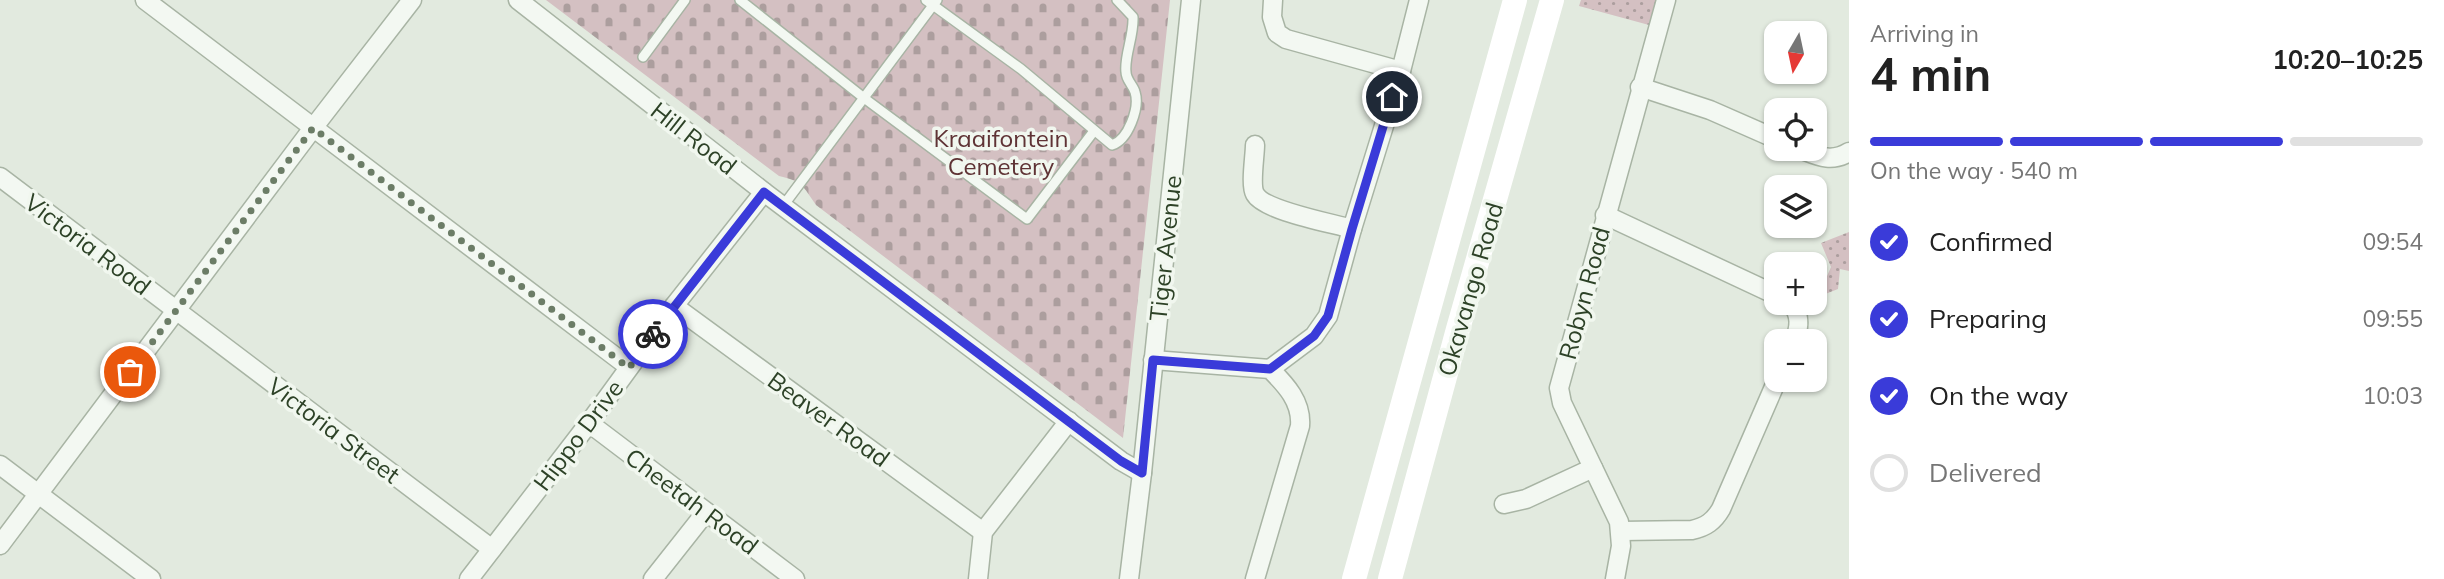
<!DOCTYPE html>
<html lang="en">
<head>
<meta charset="utf-8">
<style>
	:root { --surface:#fff; --page:#f6f6f6; --text:#222; --muted:#767676; --line:#e0e0e0; --accent:#3a3bd9 }
	body { margin:0; font-family:Mulish,sans-serif; background:var(--page); color:var(--text); height:100vh; display:flex; flex-direction:column; font-size:26px; white-space:nowrap }
	* { box-sizing:border-box; margin:0 }
	p { font-size:23px; color:var(--muted) }
	.icon { flex:none; width:38px; height:38px; fill:none; stroke:currentColor; stroke-width:2; stroke-linecap:round; stroke-linejoin:round }
	.map { position:relative; flex:1; overflow:hidden }
	.side { display:flex; flex-direction:column; background:var(--surface); width:595px }
	.side>* { flex:none }
	.needle { width:46px; rotate:189deg }
	.fabs { position:absolute; left:1764px; top:21px; display:grid; gap:14px }
	.fabs a { display:grid; place-items:center; width:63px; height:63px; border-radius:14px; background:var(--surface); box-shadow:0 2px 5px #0004; font-size:35px }
	.pin { position:absolute; display:grid; place-items:center; width:60px; height:60px; color:#fff; margin:-30px; border:4px solid #fff; border-radius:50%; box-shadow:0 2px 7px #0007 }
	.courier { position:absolute; display:grid; place-items:center; width:70px; height:70px; margin:-35px; border:5px solid #3a3bd9; border-radius:50%; background:#fff; color:#222; box-shadow:0 2px 9px #0007 }
	.headline em { font-style:normal; font-weight:700 }
	.headline div { display:flex; flex-direction:column-reverse }
	.headline { display:flex; align-items:center; justify-content:space-between; height:119px; padding:0 21px }
	h1 { font-size:46px; font-weight:700; line-height:52px }
	.bar { display:grid; grid-template-columns:repeat(4,1fr); gap:10px 7px; align-content:center; height:84px; padding:0 21px }
	.bar i { height:9px; border-radius:5px; background:var(--line) }
	.bar .active { background:var(--accent) }
	.bar p { grid-column:span 4 }
	ol { padding:0 21px; list-style:none }
	li { display:flex; align-items:center; gap:21px; height:77px }
	li p { margin-inline-start:auto }
	li .icon { padding:7px; border-radius:50%; background:var(--accent); color:#fff; stroke-width:4 }
	li:last-child { color:var(--muted) }
	li i { width:38px; height:38px; border:4px solid var(--line); border-radius:50% }
	main { display:flex; flex:1; min-height:0 }
	.map>svg:first-child { display:block }
	.grass { fill:url(#grass-dots) }
	.cemetery { fill:url(#cemetery-stones) }
	.lines { fill:none; stroke-linecap:round; stroke-linejoin:round }
	.lane-casing { stroke:#a8b4a4; stroke-width:12 }
	.street-casing { stroke:#a8b4a4; stroke-width:21 }
	.lane { stroke:#f3f8f2; stroke-width:9 }
	.street { stroke:#f3f8f2; stroke-width:18 }
	.secondary { stroke:#fff; stroke-width:24 }
	.done { stroke:#6c7d67; stroke-width:7; stroke-dasharray:0 12.6 }
	.route { stroke:#3a3bd9; stroke-width:9 }
	.labels { text-anchor:middle; dominant-baseline:central; stroke-width:7; stroke-linejoin:round; paint-order:stroke }
	.street-label { font-size:24px; fill:#2d4227; stroke:#f1f7ef }
	.park-label { font-size:24px; fill:#5f3335; stroke:#f1f7ef }
</style>
</head>
<body>
<main>
<div class="map">
<svg width="1849" height="579" viewBox="0 0 1849 579">
	<defs>
		<pattern id="grass-dots" width="8" height="8" patternUnits="userSpaceOnUse" patternTransform="scale(1.75)"><rect width="8" height="8" fill="#d4c0c2"/><path d="M2 2h.1M6 6h.1" fill="none" stroke="#ac9e9e" stroke-width="1.8" stroke-linecap="round"/></pattern>
		<pattern id="cemetery-stones" width="16" height="16" patternUnits="userSpaceOnUse" patternTransform="scale(1.75)"><rect width="16" height="16" fill="#d4c0c2"/><path d="M2 7V4a2 2 0 0 1 4 0v3zM10 15v-3a2 2 0 0 1 4 0v3z" fill="#ac9e9e"/></pattern>
	</defs>
	<rect width="100%" height="100%" fill="#e2eadf"/>
	<g class="grass">
		<path d="M 1581,0 L 1656,0 L 1649,25 L 1579,6 Z"/>
		<path d="M 1849,232 L 1849,271 L 1840,269 L 1838,289 L 1818,297 L 1831,267 L 1821,243 Z"/>
	</g>
	<path class="cemetery" d="M 546,0 L 1170,0 L 1123,438 L 816,205 C 803,186 802,181 779,176 Z"/>
	<g class="lines">
		<defs>
			<g id="lane">
				<path d="M 740,0 L 864,98 L 1027,219 L 1094,131"/>
				<path d="M 926,0 L 1021,69 L 1112,145 C 1128,140 1140,108 1135,92 C 1133,85 1126,80 1126,72 C 1124,56 1134,36 1133,17 L 1117,0"/>
				<path d="M 643,57 L 685,0"/>
				<path d="M 783,206 L 937,0"/>
			</g>
			<g id="street">
				<path d="M 145,0 L 629,367"/>
				<path d="M 518,0 L 764,192 L 1121,461 L 1142,473"/>
				<path d="M 1273,0 L 1272,17 L 1277,33 L 1286,39 L 1401,71"/>
				<path d="M 1640,87 L 1710,110 L 1776,139"/>
				<path d="M 1255,145 C 1255,156 1250,185 1255,194 C 1264,211 1332,223 1352,229"/>
				<path d="M 1800,149 C 1818,156 1831,163 1849,152"/>
				<path d="M 0,177 L 492,549"/>
				<path d="M 1605,215 L 1776,295"/>
				<path d="M 1791,303 C 1801,315 1800,327 1794,341"/>
				<path d="M 674,306 L 983,532"/>
				<path d="M 1153,360 L 1270,369 C 1286,385 1302,402 1300,426 L 1255,579"/>
				<path d="M 1270,369 L 1314,336 L 1328,316 L 1352,229 L 1401,71 L 1419,0"/>
				<path d="M 589,423 L 795,579"/>
				<path d="M 0,465 L 151,579"/>
				<path d="M 1504,504 L 1526,499 L 1593,468"/>
				<path d="M 1621,531 L 1692,530 C 1706,527 1714,521 1721,509 L 1777,380"/>
				<path d="M 0,545 L 313,128 L 412,0"/>
				<path d="M 469,579 L 589,423 L 674,306 L 764,192"/>
				<path d="M 653,579 L 706,512"/>
				<path d="M 978,579 L 983,532 L 1069,421"/>
				<path d="M 1129,579 L 1142,473 L 1191,0"/>
				<path d="M 1615,579 L 1621,546 L 1619,522 L 1562,403 L 1559,388 L 1666,0"/>
			</g>
		</defs>
		<use href="#lane" class="lane-casing"/>
		<use href="#street" class="street-casing"/>
		<use href="#lane" class="lane"/>
		<use href="#street" class="street"/>
		<g class="secondary">
			<path d="M 1354,579 L 1515,0"/>
			<path d="M 1390,579 L 1458,329 L 1552,0"/>
		</g>
	</g>
	<g class="lines">
		<path class="done" d="M 130,372 L 313,128 L 629,368 L 653,334"/>
		<path class="route" d="M 653,334 L 764,192 L 1121,461 L 1142,473 L 1153,360 L 1270,369 L 1314,336 L 1328,316 L 1352,229 L 1392,97"/>
	</g>
	<g class="labels">
		<g class="street-label">
			<text transform="translate(694 138) rotate(38)">Hill Road</text>
			<text transform="translate(88 244) rotate(37)">Victoria Road</text>
			<text transform="translate(1165 248) rotate(-84)">Tiger Avenue</text>
			<text transform="translate(1470 289) rotate(-74)">Okavango Road</text>
			<text transform="translate(1584 293) rotate(-75)">Robyn Road</text>
			<text transform="translate(829 419) rotate(36)">Beaver Road</text>
			<text transform="translate(334 430) rotate(37)">Victoria Street</text>
			<text transform="translate(578 435) rotate(-53)">Hippo Drive</text>
			<text transform="translate(692 501) rotate(37)">Cheetah Road</text>
		</g>
		<g class="park-label">
			<text x="1001" y="138">Kraaifontein<tspan x="1001" dy="28">Cemetery</tspan></text>
		</g>
	</g>
</svg>
<div class="fabs">
<a><svg class="needle" viewBox="-14 -14 28 28"><path d="M0-13l5 13h-10z" fill="#e53935"/><path d="M0 13l5-13h-10z" fill="#767676"/></svg></a>
<a><svg class="icon" aria-label="locate" viewBox="0 0 24 24"><circle cx="12" cy="12" r="6"/><path d="M12 2v4M12 18v4M2 12h4M18 12h4"/></svg></a>
<a><svg class="icon" aria-label="layers" viewBox="0 0 24 24"><path d="M12 4l9 5-9 5-9-5zM3 14l9 5 9-5"/></svg></a>
<a>+</a>
<a>−</a>
</div>
<div class="pin" style="left:130px;top:372px;background:#ea580c"><svg class="icon" aria-label="bag" viewBox="0 0 24 24"><path d="M5 8h14l-1 12H6zM9 8a3 3 0 0 1 6 0"/></svg></div>
<div class="pin" style="left:1392px;top:97px;background:#1f2937"><svg class="icon" aria-label="home" viewBox="0 0 24 24"><path d="M3 11l9-7 9 7M6 9v11h12V9"/></svg></div>
<div class="courier" style="left:653px;top:334px"><svg class="icon" aria-label="bike" viewBox="0 0 24 24"><circle cx="6" cy="16" r="4"/><circle cx="18" cy="16" r="4"/><path d="M6 16l4-8h5l3 8M10 8l3 8H6M13 5h3"/></svg></div>
</div>
<section class="side">
<div class="headline"><div><h1>4 min</h1><p>Arriving in</p></div><em>10:20–10:25</em></div>
<div class="bar"><i class="active"></i><i class="active"></i><i class="active"></i><i></i><p>On the way · 540 m</p></div>
<ol>
<li><svg class="icon" aria-label="check" viewBox="0 0 24 24"><path d="M5 12l5 5 9-10"/></svg>Confirmed<p>09:54</p></li>
<li><svg class="icon" aria-label="check" viewBox="0 0 24 24"><path d="M5 12l5 5 9-10"/></svg>Preparing<p>09:55</p></li>
<li><svg class="icon" aria-label="check" viewBox="0 0 24 24"><path d="M5 12l5 5 9-10"/></svg>On the way<p>10:03</p></li>
<li><i></i>Delivered</li>
</ol>
</section>
</main>
</body>
</html>
